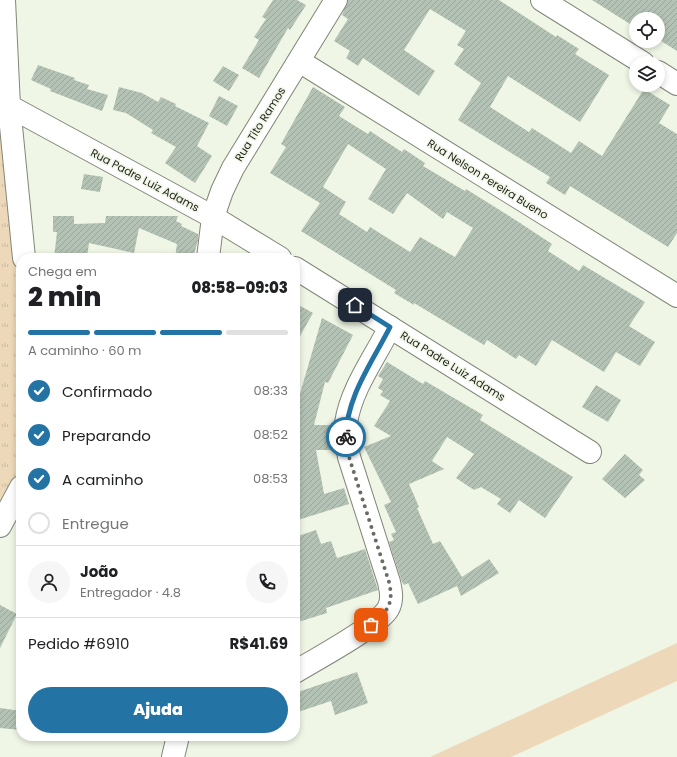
<!DOCTYPE html>
<html lang="pt">
<head>
<meta charset="utf-8">
<style>
	:root { --surface:#fff; --page:#f6f6f6; --text:#202124; --muted:#757577; --line:#e0e0e0; --accent:#2373a4 }
	body { margin:0; font-family:Poppins,sans-serif; background:var(--page); color:var(--text); height:100vh; display:flex; flex-direction:column; font-size:15px; white-space:nowrap }
	* { box-sizing:border-box; margin:0 }
	p { font-size:13px; color:var(--muted) }
	.icon { flex:none; width:22px; height:22px; fill:none; stroke:currentColor; stroke-width:2; stroke-linecap:round; stroke-linejoin:round }
	.map { position:relative; flex:1; overflow:hidden }
	.sheet { position:absolute; left:16px; top:253px; width:284px; height:488px; display:flex; flex-direction:column; background:var(--surface); border-radius:16px; box-shadow:0 2px 6px #0003 }
	.sheet>* { flex:none }
	.controls { position:absolute; left:629px; top:12px; display:grid; gap:8px }
	.controls a { display:grid; place-items:center; width:36px; height:36px; border-radius:50%; background:var(--surface); box-shadow:0 2px 6px #0003; font-size:20px }
	.pin { position:absolute; display:grid; place-items:center; width:34px; height:34px; color:#fff; margin:-17px; border-radius:8px; box-shadow:0 2px 6px #0006 }
	.courier { position:absolute; display:grid; place-items:center; width:40px; height:40px; margin:-20px; border:3px solid #2373a4; border-radius:50%; background:#fff; color:#222; box-shadow:0 1px 5px #0007 }
	.overview em { font-style:normal; font-weight:800 }
	.overview div { display:flex; flex-direction:column-reverse }
	.overview { display:flex; align-items:center; justify-content:space-between; height:68px; padding:0 12px }
	h1 { font-size:26px; font-weight:800; line-height:30px }
	.bar { display:grid; grid-template-columns:repeat(4,1fr); gap:6px 4px; align-content:center; height:48px; padding:0 12px }
	.bar i { height:5px; border-radius:3px; background:var(--line) }
	.bar .selected { background:var(--accent) }
	.bar p { grid-column:span 4 }
	.line { display:flex; align-items:center; gap:10px; padding:0 12px; border-top:1px solid var(--line) }
	.line div { flex:1 }
	.round { display:grid; place-items:center; flex:none; width:42px; height:42px; border-radius:21px; background:var(--page) }
	ol { padding:0 12px; list-style:none }
	li { display:flex; align-items:center; gap:12px; height:44px }
	li p { margin-inline-start:auto }
	li .icon { padding:4px; border-radius:50%; background:var(--accent); color:#fff; stroke-width:4 }
	li:last-child { color:var(--muted) }
	li i { width:22px; height:22px; border:2px solid var(--line); border-radius:50% }
	.primary-button { display:flex; gap:8px; margin-top:auto; padding:8px 12px }
	.primary-button a { flex:1; height:46px; border-radius:24px; background:var(--accent); color:#fff; font-size:16px; font-weight:800; line-height:46px; text-align:center }
	.map>svg:first-child { display:block }
	.grass { fill:url(#grass-tufts) }
	.garden { fill:#edd9ba }
	.building { fill:url(#building-hatch); fill-rule:evenodd }
	.lines { fill:none; stroke-linecap:round; stroke-linejoin:round }
	.minor-casing { stroke:#818778; stroke-width:24 }
	.minor { stroke:#fff; stroke-width:22 }
	.done { stroke:#686c62; stroke-width:4; stroke-dasharray:0 7.2 }
	.route { stroke:#2373a4; stroke-width:5 }
	.labels { text-anchor:middle; dominant-baseline:central; stroke-width:3; stroke-linejoin:round; paint-order:stroke }
	.street-label { font-size:11px; fill:#1f211b; stroke:#eff6e5 }
</style>
</head>
<body>
<div class="map">
<svg width="677" height="757" viewBox="0 0 677 757">
	<defs>
		<pattern id="grass-tufts" width="24" height="20" patternUnits="userSpaceOnUse"><rect width="24" height="20" fill="#edd9ba"/><path d="M3 7l-1-3M5 7V3M7 7l1-3M15 17l-1-3M17 17v-4M19 17l1-3" fill="none" stroke="#cbba9f"/></pattern>
		<pattern id="building-hatch" width="6" height="6" patternUnits="userSpaceOnUse"><rect width="6" height="6" fill="#b4c2b5"/><path d="M-1 1l2-2M0 6l6-6M5 7l2-2" fill="none" stroke="#9aa69b"/></pattern>
	</defs>
	<rect width="100%" height="100%" fill="#eff6e5"/>
	<path class="grass" d="M 0,0 L 21,258 L 21,487 L 0,526 Z"/>
	<path class="garden" d="M 677,643 L 677,681 L 511,757 L 430,757 Z"/>
	<g class="building">
		<path d="M 273,0 L 297,0 L 306,5 L 290,30 L 288,28 L 259,78 L 242,68 L 259,40 L 254,37 L 266,19 L 262,17 Z"/>
		<path d="M 348,0 L 499,0 L 556,37 L 557,35 L 579,49 L 575,54 L 609,75 L 580,122 L 508,76 L 490,107 L 529,132 L 532,128 L 571,153 L 579,141 L 602,156 L 644,89 L 670,105 L 659,123 L 677,134 L 677,233 L 668,247 L 570,186 L 565,195 L 546,183 L 550,177 L 458,120 L 481,83 L 454,64 L 464,49 L 457,45 L 466,31 L 430,9 L 404,50 L 435,71 L 419,96 L 363,58 L 358,66 L 346,58 L 350,51 L 334,41 L 348,19 L 342,15 Z"/>
		<path d="M 592,0 L 677,0 L 677,51 L 658,39 L 658,19 L 633,19 L 630,24 Z"/>
		<path d="M 38,65 L 75,78 L 74,80 L 89,85 L 87,89 L 108,95 L 102,111 L 50,91 L 51,89 L 31,80 Z"/>
		<path d="M 223,66 L 239,75 L 229,91 L 213,81 Z"/>
		<path d="M 119,87 L 142,93 L 158,102 L 161,97 L 176,104 L 175,106 L 209,123 L 197,146 L 212,156 L 195,183 L 165,163 L 176,147 L 151,133 L 153,130 L 126,113 L 113,110 Z"/>
		<path d="M 313,87 L 345,107 L 339,116 L 368,134 L 370,131 L 402,152 L 404,149 L 425,163 L 423,166 L 465,191 L 466,189 L 517,221 L 552,244 L 548,251 L 579,271 L 583,265 L 645,302 L 629,326 L 655,342 L 640,366 L 616,352 L 604,372 L 552,340 L 536,366 L 519,355 L 516,359 L 487,340 L 484,345 L 414,303 L 414,305 L 394,293 L 396,290 L 301,231 L 320,203 L 270,173 L 286,147 L 281,144 ZM 348,144 L 386,169 L 368,199 L 393,214 L 407,193 L 443,219 L 447,212 L 473,228 L 455,257 L 420,237 L 410,252 L 370,227 L 367,232 L 339,214 L 346,202 L 323,187 Z"/>
		<path d="M 219,96 L 238,106 L 227,126 L 209,116 Z"/>
		<path d="M 84,174 L 103,177 L 100,192 L 81,189 Z"/>
		<path d="M 53,216 L 74,216 L 74,224 L 105,223 L 106,216 L 178,216 L 176,221 L 182,224 L 181,226 L 198,234 L 198,240 L 193,258 L 175,258 L 177,244 L 139,228 L 134,253 L 89,243 L 87,258 L 54,258 L 57,232 L 53,232 Z"/>
		<path d="M 295,303 L 313,313 L 295,345 Z"/>
		<path d="M 322,318 L 353,335 L 328,383 L 325,382 L 314,425 L 330,425 L 331,450 L 316,450 L 324,494 L 344,488 L 349,504 L 298,520 L 295,510 L 295,485 L 298,484 L 295,462 L 300,461 L 299,426 L 295,426 L 295,411 Z"/>
		<path d="M 387,362 L 423,384 L 425,381 L 483,415 L 480,420 L 573,477 L 545,518 L 519,500 L 510,513 L 497,504 L 501,499 L 481,487 L 474,490 L 456,478 L 474,454 L 447,437 L 432,461 L 444,469 L 409,484 L 419,507 L 417,508 L 433,544 L 440,541 L 462,577 L 489,559 L 499,573 L 461,596 L 457,586 L 418,604 L 408,583 L 404,585 L 402,582 L 389,542 L 394,540 L 391,534 L 396,532 L 384,505 L 391,502 L 364,447 L 391,436 L 374,426 L 390,401 L 380,395 L 383,391 L 378,388 L 383,379 L 378,376 Z"/>
		<path d="M 596,385 L 621,400 L 608,422 L 582,407 Z"/>
		<path d="M 625,454 L 643,470 L 639,475 L 645,480 L 625,498 L 602,479 Z"/>
		<path d="M 316,530 L 321,544 L 331,541 L 337,558 L 365,549 L 378,590 L 326,608 L 327,613 L 295,623 L 295,537 Z"/>
		<path d="M 0,605 L 17,614 L 0,648 Z"/>
		<path d="M 357,672 L 368,703 L 335,715 L 331,701 L 295,713 L 295,693 Z"/>
		<path d="M 0,708 L 21,711 L 21,730 L 0,728 Z"/>
	</g>
	<g class="lines">
		<defs>
			<g id="minor">
				<path d="M 4,0 L 9,106 L 24,258"/>
				<path d="M 542,0 L 643,63"/>
				<path d="M 299,61 L 677,296"/>
				<path d="M 658,72 L 677,84"/>
				<path d="M 9,106 L 213,217 L 280,258"/>
				<path d="M 208,258 L 213,217 L 222,191 L 233,168 L 336,0"/>
				<path d="M 295,268 L 590,452"/>
				<path d="M 0,526 L 21,487"/>
				<path d="M 295,672 C 316,659 377,627 388,609 C 393,600 391,591 389,582 L 349,457 C 347,446 344,434 346,423 C 351,389 375,357 390,327"/>
				<path d="M 173,757 L 178,736"/>
			</g>
		</defs>
		<use href="#minor" class="minor-casing"/>
		<use href="#minor" class="minor"/>
	</g>
	<g class="lines">
		<path class="done" d="M 346,437 L 349,457 L 389,582 C 394,604 388,611 371,625"/>
		<path class="route" d="M 346,437 C 346,397 373,361 390,327 L 355,305"/>
	</g>
	<g class="labels">
		<g class="street-label">
			<text transform="translate(260 124) rotate(-58)">Rua Tito Ramos</text>
			<text transform="translate(488 179) rotate(32)">Rua Nelson Pereira Bueno</text>
			<text transform="translate(145 180) rotate(28)">Rua Padre Luiz Adams</text>
			<text transform="translate(453 366) rotate(32)">Rua Padre Luiz Adams</text>
		</g>
	</g>
</svg>
<div class="controls">
<a><svg class="icon" aria-label="locate" viewBox="0 0 24 24"><circle cx="12" cy="12" r="6"/><path d="M12 2v4M12 18v4M2 12h4M18 12h4"/></svg></a>
<a><svg class="icon" aria-label="layers" viewBox="0 0 24 24"><path d="M12 4l9 5-9 5-9-5zM3 14l9 5 9-5"/></svg></a>
</div>
<div class="pin" style="left:371px;top:625px;background:#ea580c"><svg class="icon" aria-label="bag" viewBox="0 0 24 24"><path d="M5 8h14l-1 12H6zM9 8a3 3 0 0 1 6 0"/></svg></div>
<div class="pin" style="left:355px;top:305px;background:#1f2937"><svg class="icon" aria-label="home" viewBox="0 0 24 24"><path d="M3 11l9-7 9 7M6 9v11h12V9"/></svg></div>
<div class="courier" style="left:346px;top:437px"><svg class="icon" aria-label="bike" viewBox="0 0 24 24"><circle cx="6" cy="16" r="4"/><circle cx="18" cy="16" r="4"/><path d="M6 16l4-8h5l3 8M10 8l3 8H6M13 5h3"/></svg></div>
<section class="sheet">
<div class="overview"><div><h1>2 min</h1><p>Chega em</p></div><em>08:58–09:03</em></div>
<div class="bar"><i class="selected"></i><i class="selected"></i><i class="selected"></i><i></i><p>A caminho · 60 m</p></div>
<ol>
<li><svg class="icon" aria-label="check" viewBox="0 0 24 24"><path d="M5 12l5 5 9-10"/></svg>Confirmado<p>08:33</p></li>
<li><svg class="icon" aria-label="check" viewBox="0 0 24 24"><path d="M5 12l5 5 9-10"/></svg>Preparando<p>08:52</p></li>
<li><svg class="icon" aria-label="check" viewBox="0 0 24 24"><path d="M5 12l5 5 9-10"/></svg>A caminho<p>08:53</p></li>
<li><i></i>Entregue</li>
</ol>
<div class="line" style="height:72px"><a class="round"><svg class="icon" aria-label="person" viewBox="0 0 24 24"><circle cx="12" cy="8" r="4"/><path d="M4 21q1-7 8-7t8 7"/></svg></a><div><b>João</b><p>Entregador · 4.8</p></div><a class="round"><svg class="icon" aria-label="phone" viewBox="0 0 24 24"><path d="M5 4h4l2 5-3 2q2 4 5 5l2-3 5 2v4C11 20 4 13 5 4z"/></svg></a></div>
<div class="line" style="height:52px"><div>Pedido #6910</div><b>R$41.69</b></div>
<div class="primary-button"><a>Ajuda</a></div>
</section>
</div>
</body>
</html>
